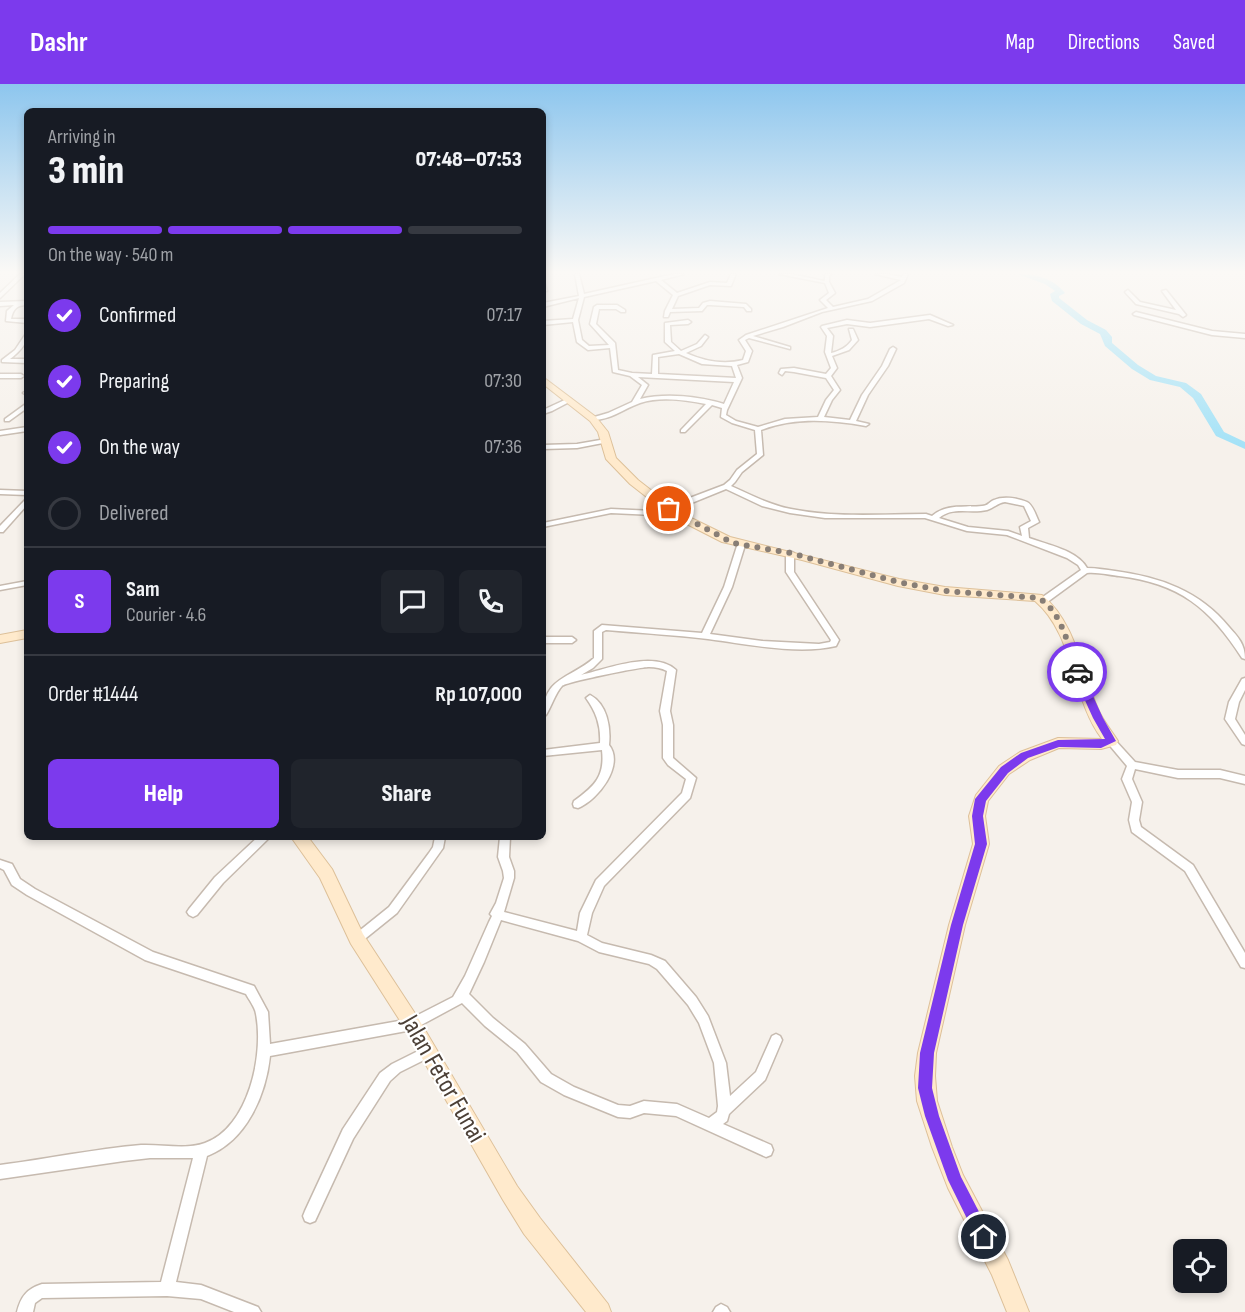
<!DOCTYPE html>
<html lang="en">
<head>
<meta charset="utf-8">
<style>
	:root { --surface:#171b24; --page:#20242c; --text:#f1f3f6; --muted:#9ea1a6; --line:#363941; --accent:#7c3aed }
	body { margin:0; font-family:"Sofia Sans Condensed",sans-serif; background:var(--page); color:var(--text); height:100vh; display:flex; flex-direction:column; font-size:22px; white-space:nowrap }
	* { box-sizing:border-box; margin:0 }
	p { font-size:20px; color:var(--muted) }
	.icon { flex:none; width:33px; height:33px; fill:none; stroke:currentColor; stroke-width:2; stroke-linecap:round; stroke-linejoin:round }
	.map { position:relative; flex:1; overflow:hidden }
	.sheet { position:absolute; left:24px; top:24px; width:522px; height:732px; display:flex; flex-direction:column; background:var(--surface); border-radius:9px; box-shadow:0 3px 9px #0003 }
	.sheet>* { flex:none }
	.fabs { position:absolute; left:1173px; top:1155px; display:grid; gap:12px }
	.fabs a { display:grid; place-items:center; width:54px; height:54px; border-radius:9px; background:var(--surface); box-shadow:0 3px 9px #0003; font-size:30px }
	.pin { position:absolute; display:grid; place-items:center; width:51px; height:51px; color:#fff; margin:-26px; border:3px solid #fff; border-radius:50%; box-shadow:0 2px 6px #0007 }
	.courier { position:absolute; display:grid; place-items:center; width:60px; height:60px; margin:-30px; border:4px solid #7c3aed; border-radius:50%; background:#fff; color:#222; box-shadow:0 2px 8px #0007 }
	.overview em { font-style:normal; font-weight:800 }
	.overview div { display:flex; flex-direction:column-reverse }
	.overview { display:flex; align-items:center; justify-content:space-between; height:102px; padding:0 24px }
	h1 { font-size:39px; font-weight:800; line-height:45px }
	.bar { display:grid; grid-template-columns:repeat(4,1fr); gap:9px 6px; align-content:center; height:72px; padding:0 24px }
	.bar i { height:8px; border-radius:4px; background:var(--line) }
	.bar .selected { background:var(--accent) }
	.bar p { grid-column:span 4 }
	.line { display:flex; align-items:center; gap:15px; padding:0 24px; border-top:2px solid var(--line) }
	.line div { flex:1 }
	.round { display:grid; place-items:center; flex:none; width:63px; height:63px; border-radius:9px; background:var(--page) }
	ol { padding:0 24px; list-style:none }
	li { display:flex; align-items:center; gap:18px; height:66px }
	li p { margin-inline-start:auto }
	li .icon { padding:6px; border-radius:50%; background:var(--accent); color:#fff; stroke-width:4 }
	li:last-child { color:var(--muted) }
	li i { width:33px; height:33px; border:3px solid var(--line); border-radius:50% }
	.action { display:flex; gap:12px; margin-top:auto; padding:12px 24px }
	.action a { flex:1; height:69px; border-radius:9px; background:var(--accent); color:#fff; font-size:24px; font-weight:800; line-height:69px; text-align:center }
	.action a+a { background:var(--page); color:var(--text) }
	header { display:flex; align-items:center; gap:36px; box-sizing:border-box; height:84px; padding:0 30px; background:var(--accent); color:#fff }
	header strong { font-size:28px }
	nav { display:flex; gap:33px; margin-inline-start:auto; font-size:21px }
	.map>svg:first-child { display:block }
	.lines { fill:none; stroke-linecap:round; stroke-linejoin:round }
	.river { fill:#a4e2f7; fill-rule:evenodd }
	.street-casing { stroke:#c6baaf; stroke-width:3 }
	.secondary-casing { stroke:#ddc099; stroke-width:2 }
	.street { fill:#fff; fill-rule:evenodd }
	.secondary { fill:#ffeacc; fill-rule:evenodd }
	.route { fill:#7c3aed }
	.done { stroke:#887e76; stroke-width:6; stroke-dasharray:0 10.8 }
	.labels { text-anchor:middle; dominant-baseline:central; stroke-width:4.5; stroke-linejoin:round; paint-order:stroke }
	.near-street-label { font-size:26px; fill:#4c4037; stroke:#fff }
</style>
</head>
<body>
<header>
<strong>Dashr</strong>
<nav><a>Map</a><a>Directions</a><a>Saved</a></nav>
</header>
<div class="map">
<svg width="1245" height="1228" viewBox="0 0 1245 1228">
	<rect width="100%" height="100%" fill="#f6f1eb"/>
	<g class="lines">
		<path class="river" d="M 1017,190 C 1036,190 1053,194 1065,209 L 1059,212 L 1059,214 L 1087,236 L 1106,246 L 1112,253 L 1112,259 L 1138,281 L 1156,292 L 1186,299 L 1201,310 L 1224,348 L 1245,358 L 1245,365 L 1216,352 L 1193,314 L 1180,303 L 1150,296 L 1132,285 L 1105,262 L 1100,250 L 1081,240 L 1052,217 L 1050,210 L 1055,207 L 1045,200 Z"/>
		<defs>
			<g id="street">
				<path d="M 20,190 L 25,190 L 0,214 L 0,209 Z"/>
				<path d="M 575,190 L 579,190 L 584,210 L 674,190 L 684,190 L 661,196 L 677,209 L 710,198 L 727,199 L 731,190 L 736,190 L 731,202 L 710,201 L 678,212 L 672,225 L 699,224 L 703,219 L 710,217 L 746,220 L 751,225 L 751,227 L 747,227 L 744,223 L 710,221 L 707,221 L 702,227 L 670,228 L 668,233 L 664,233 L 665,227 L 673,211 L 656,197 L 584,213 L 578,236 L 582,256 L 589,262 L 609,261 L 590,240 L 594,223 L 597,221 L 617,221 L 625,226 L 625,228 L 621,228 L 616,225 L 599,225 L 596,240 L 615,259 L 618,286 L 632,289 L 652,290 L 653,271 L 675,267 L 665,258 L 665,239 L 688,236 L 691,238 L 688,240 L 670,241 L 671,258 L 681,267 L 697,260 L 705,251 L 708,253 L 701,262 L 686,269 C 704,277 723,281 743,276 L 746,267 L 739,256 L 746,251 L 828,224 L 820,216 L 829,209 L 825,199 L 779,190 L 791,190 L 824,197 L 825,196 L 825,192 L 826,190 L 831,190 L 829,192 L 829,198 L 835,209 L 826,216 L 833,223 L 868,215 L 901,196 L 875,190 L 887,190 L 902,193 L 903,190 L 908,190 L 904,199 L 872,217 L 822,228 L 783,243 L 753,252 L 790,263 L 790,265 L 749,254 L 745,256 L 752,267 L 748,278 L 737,281 L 742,294 L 727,326 L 726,331 L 736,337 L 758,343 L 785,335 L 818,333 L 826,316 L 834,306 L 826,294 L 794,288 L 785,287 L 782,291 L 779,289 L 781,285 L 794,284 L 826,290 L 831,284 L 825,268 L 827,252 L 821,243 L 822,242 L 847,236 L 870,239 L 930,231 L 953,241 L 948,242 L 929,235 L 870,243 L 847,240 L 827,244 L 833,252 L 831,269 C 840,267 847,263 852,256 L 849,245 L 853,245 L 858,256 L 849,266 L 832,272 L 837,284 L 831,292 L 840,306 L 832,316 L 824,333 L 850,336 L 862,311 L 882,282 L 890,265 L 893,263 L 896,265 L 888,282 L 868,311 L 856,337 L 869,340 L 866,342 C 830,336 796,333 761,346 L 763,371 L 742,388 L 735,398 L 731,402 C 751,411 770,421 791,425 C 835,434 882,430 926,430 L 932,432 C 947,419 964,424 982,422 C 988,422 989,418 994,416 C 1003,412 1018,414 1027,418 C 1033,421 1036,432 1039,438 L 1028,444 L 1029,454 C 1048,461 1077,466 1087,484 C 1097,484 1106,486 1115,487 C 1160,493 1200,507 1229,543 C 1238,553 1245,560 1245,575 L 1242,574 C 1210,524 1179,499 1119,492 C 1109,491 1098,488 1087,489 L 1046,519 L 1040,519 L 1039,517 L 1040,515 L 1081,486 L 1078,481 L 1067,474 L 1007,451 L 967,447 L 925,434 L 825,434 L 790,429 L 762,422 L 726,405 L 672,427 L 666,427 L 666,423 L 724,401 L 730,396 L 737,386 L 757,370 L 755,346 L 732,339 L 721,333 L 722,324 L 712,321 L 685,348 L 681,348 L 681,346 L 706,320 C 685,316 661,312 640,319 C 623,325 609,337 591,336 L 591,334 L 608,329 L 632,318 L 642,301 L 630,292 L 613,288 L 610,264 L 588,266 L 577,258 L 573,238 L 543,241 L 543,237 L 573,235 L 579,214 L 543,223 L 543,219 L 579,212 ZM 679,270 L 702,280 L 732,282 L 736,294 L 658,290 L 658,273 ZM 638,293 L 734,298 L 724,320 C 697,312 666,309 640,315 L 648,301 ZM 1005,418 L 1024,422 L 1031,437 L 1020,443 L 1022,452 L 1008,447 L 968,443 L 939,434 C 953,422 970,430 987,426 C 994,424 997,419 1005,418 Z"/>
				<path d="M 543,199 L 545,200 L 547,207 L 543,207 Z"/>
				<path d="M 1128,206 L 1140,218 L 1176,226 L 1162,207 L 1166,206 L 1186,231 L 1183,233 L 1179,230 L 1136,220 L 1125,208 Z"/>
				<path d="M 27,217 L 27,221 C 17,221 13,225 11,235 L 27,235 L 27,239 L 6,237 L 7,227 L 14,221 L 0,222 L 0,218 Z"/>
				<path d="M 1136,228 L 1212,247 L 1245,250 L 1245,254 L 1212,251 L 1134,231 L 1133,230 Z"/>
				<path d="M 27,250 C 27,261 18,269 10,275 L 27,275 L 27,279 L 2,278 L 2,276 L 15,266 L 25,251 Z"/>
				<path d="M 0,290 L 21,290 L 24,292 L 21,294 L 0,294 Z"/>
				<path d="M 26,307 L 27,307 L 27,311 L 23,309 Z"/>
				<path d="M 569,314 L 572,316 L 571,317 L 552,327 L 543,330 L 543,326 Z"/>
				<path d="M 27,319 L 27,324 L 9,337 L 5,337 L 5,335 Z"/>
				<path d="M 27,343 L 27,347 L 0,351 L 0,347 Z"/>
				<path d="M 606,355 L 609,357 L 608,358 L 577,364 L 543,365 L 543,361 L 577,360 Z"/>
				<path d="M 0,406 L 27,407 L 27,411 L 0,410 Z"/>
				<path d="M 27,415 L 27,421 L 3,448 L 0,448 L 0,442 L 25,416 Z"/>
				<path d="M 611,425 L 675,428 L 679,430 L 675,432 L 611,429 L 543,443 L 543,439 Z"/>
				<path d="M 738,459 L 741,459 L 745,461 L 732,503 L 710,550 L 762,557 L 819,560 L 830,558 L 831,556 L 786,488 L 786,469 L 790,467 L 794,469 L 794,488 L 839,556 L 836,562 C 798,571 746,560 708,555 C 674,551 640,549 606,546 L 602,548 L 602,575 L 593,584 L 581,591 C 607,585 654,566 676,586 L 670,627 L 673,641 L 673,674 L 696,694 L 690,714 L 604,802 L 592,829 L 587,851 L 602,859 L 651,871 L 665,877 L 696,913 L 708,932 L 726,979 L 730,1012 L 756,988 L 772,952 L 776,950 L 780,952 L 782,956 L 765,996 L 729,1030 L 727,1037 L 723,1040 L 771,1061 L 773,1066 L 771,1071 L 766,1073 L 676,1032 L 644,1029 L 630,1034 L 618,1033 L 564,1011 L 541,998 L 517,968 L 485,942 L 462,919 L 412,946 L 270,972 C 266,1010 247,1057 207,1072 L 176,1198 L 201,1201 L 258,1223 L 261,1228 L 234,1228 L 201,1215 L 167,1212 L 42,1214 L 35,1219 L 33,1228 L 17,1228 C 21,1212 27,1205 42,1200 L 161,1198 L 193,1074 L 150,1074 L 124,1077 L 0,1095 L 0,1081 C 47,1075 94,1065 141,1061 C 162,1060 186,1066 205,1059 C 249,1043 264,970 256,930 C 255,923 249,916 246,910 L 145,876 L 27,811 L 12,801 L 4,786 L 0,784 L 0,776 L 12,780 L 20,795 L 35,805 L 153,868 L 254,902 L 268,928 L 270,960 L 410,935 L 453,913 L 465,892 L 489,838 L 492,832 L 490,830 L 496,819 L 504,794 L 503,787 L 498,773 L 500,753 L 510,753 L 509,773 L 514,787 L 514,794 L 504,828 L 577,847 L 580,829 L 596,796 L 682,709 L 686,695 L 668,681 L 663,674 L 663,641 L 660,627 L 667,587 C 661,584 656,583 649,583 C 640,583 566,598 562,602 C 556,608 551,623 546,631 L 543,632 C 543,593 570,595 594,574 L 594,547 L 602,541 L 702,549 L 724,503 ZM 501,836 L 578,857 L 599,868 L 649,880 L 657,885 L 688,921 L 699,939 L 714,979 L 718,1022 L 717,1028 L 709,1034 L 677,1020 L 644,1017 L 630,1022 L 618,1021 L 574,1003 L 551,990 L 525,960 L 493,934 L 469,910 L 484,878 Z"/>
				<path d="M 27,497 L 27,501 L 0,506 L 0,502 Z"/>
				<path d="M 543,553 L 572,553 L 576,556 L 572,559 L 543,559 Z"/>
				<path d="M 1245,594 L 1245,606 L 1239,618 L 1235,635 L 1245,651 L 1245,661 L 1242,660 L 1225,635 L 1229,618 L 1242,595 Z"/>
				<path d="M 590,611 C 607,620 611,643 609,661 C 625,681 598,716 578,724 L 574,723 L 573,720 L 574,717 C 595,702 605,692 602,666 L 543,672 L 543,666 L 600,659 C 601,641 596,628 586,614 Z"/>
				<path d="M 1111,654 L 1114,655 L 1135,678 L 1178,686 L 1220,686 L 1245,692 L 1245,700 L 1220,694 L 1178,694 L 1135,685 L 1132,695 L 1142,718 L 1139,736 L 1141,743 L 1193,781 L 1245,869 L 1245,884 L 1241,883 L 1185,787 L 1132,748 L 1129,736 L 1132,718 L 1122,695 L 1127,682 L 1106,657 Z"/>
				<path d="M 258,753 L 270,753 L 223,799 L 197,831 L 193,833 L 189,831 L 187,828 L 189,825 L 215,793 Z"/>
				<path d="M 435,753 L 445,753 L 443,764 L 397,829 L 361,858 L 357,860 L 353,858 L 351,855 L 353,852 L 389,823 L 429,769 L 433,763 Z"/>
				<path d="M 428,962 L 432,964 L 434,968 L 432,972 L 400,988 L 390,997 L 353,1055 L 315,1137 L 310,1139 L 305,1137 L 303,1132 L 305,1127 L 343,1045 L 380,989 L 392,980 Z"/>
				<path d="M 721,1220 L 727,1223 L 730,1228 L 713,1228 L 716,1223 Z"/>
			</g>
			<g id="secondary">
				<path d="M 543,293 L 596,333 L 608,348 L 616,374 L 638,396 L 679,428 L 730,453 L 899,495 L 945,503 L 1042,511 C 1076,539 1081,586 1098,625 C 1103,637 1111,646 1118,657 L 1116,661 L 1101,665 L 1059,664 L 1030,676 L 1009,690 L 988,717 L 985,732 L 989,760 L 965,841 L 936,969 L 935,992 L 937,1017 L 952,1063 L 963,1091 L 1008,1176 L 1029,1228 L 1007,1228 L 992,1191 L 948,1104 L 932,1063 L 917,1017 L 915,992 L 918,969 L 949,841 L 973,760 L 969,732 L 976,711 L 999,682 L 1020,668 L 1058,654 L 1102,655 C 1071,614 1075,551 1035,517 L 945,511 L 898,502 L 802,476 L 722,458 L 671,432 L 630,400 L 606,375 L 598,348 L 590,337 L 543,300 Z"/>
				<path d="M 27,546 L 27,554 L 0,559 L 0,551 Z"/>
				<path d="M 291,753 L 308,753 L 332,785 L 363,850 L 418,934 L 517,1102 L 540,1134 L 608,1220 L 611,1228 L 586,1228 L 524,1150 L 503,1116 L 406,946 L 351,860 L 320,794 Z"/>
			</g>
		</defs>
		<use href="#street" class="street-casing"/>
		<use href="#secondary" class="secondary-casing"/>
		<use href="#street" class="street"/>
		<use href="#secondary" class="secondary"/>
	</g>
	<linearGradient id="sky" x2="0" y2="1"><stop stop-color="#8dc6ee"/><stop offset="0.52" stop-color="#fbf9f6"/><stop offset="1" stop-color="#fbf9f6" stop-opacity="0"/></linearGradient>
	<rect width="1245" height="362" fill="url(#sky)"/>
	<path class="route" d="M 1077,585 L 1082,588 L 1103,634 L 1116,657 L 1101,664 L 1059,663 L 1028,674 L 1008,689 L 986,717 L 983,732 L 987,760 L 963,841 L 934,969 L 932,1004 L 939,1032 L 961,1093 L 992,1153 L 990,1159 L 984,1161 L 979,1159 L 948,1096 L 925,1032 L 918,1004 L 920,969 L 951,841 L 975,760 L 972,732 L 975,715 L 1001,683 L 1021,669 L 1058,656 L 1105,655 L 1093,634 L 1072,588 Z"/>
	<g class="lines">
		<path class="done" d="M 669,425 L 733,459 L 790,469 L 898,498 L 945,507 L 1038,514 C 1062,526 1069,565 1077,588"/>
	</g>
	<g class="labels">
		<g class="near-street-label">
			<text transform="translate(443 995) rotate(60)">Jalan Fetor Funai</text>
		</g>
	</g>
</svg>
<div class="fabs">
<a><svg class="icon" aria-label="locate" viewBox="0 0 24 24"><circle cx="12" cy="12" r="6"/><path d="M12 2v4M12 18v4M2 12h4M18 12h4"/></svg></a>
</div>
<div class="pin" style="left:669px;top:425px;background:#ea580c"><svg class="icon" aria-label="bag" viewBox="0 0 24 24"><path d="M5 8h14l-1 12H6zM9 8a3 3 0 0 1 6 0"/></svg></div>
<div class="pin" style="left:984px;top:1153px;background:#1f2937"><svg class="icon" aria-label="home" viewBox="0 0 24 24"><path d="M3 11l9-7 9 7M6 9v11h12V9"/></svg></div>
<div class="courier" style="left:1077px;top:588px"><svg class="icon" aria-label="car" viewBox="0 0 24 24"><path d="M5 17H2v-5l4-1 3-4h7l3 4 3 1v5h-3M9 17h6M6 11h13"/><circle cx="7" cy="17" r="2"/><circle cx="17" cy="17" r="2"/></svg></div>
<section class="sheet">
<div class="overview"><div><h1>3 min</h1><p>Arriving in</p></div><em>07:48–07:53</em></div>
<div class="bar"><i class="selected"></i><i class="selected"></i><i class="selected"></i><i></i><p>On the way · 540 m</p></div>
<ol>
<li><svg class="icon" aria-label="check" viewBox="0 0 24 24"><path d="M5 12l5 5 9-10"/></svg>Confirmed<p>07:17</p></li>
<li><svg class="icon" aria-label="check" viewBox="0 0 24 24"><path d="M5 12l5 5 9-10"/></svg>Preparing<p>07:30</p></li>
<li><svg class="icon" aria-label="check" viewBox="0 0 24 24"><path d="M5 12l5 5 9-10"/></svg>On the way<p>07:36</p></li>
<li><i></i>Delivered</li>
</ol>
<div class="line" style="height:108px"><b class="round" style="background:var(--accent);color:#fff">S</b><div><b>Sam</b><p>Courier · 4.6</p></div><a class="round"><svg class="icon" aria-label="chat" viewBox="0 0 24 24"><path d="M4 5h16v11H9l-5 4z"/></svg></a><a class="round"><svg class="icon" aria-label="phone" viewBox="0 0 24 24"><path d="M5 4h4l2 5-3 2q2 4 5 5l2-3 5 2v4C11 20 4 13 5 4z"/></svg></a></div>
<div class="line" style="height:78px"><div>Order #1444</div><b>Rp 107,000</b></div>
<div class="action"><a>Help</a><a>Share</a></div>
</section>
</div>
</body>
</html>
